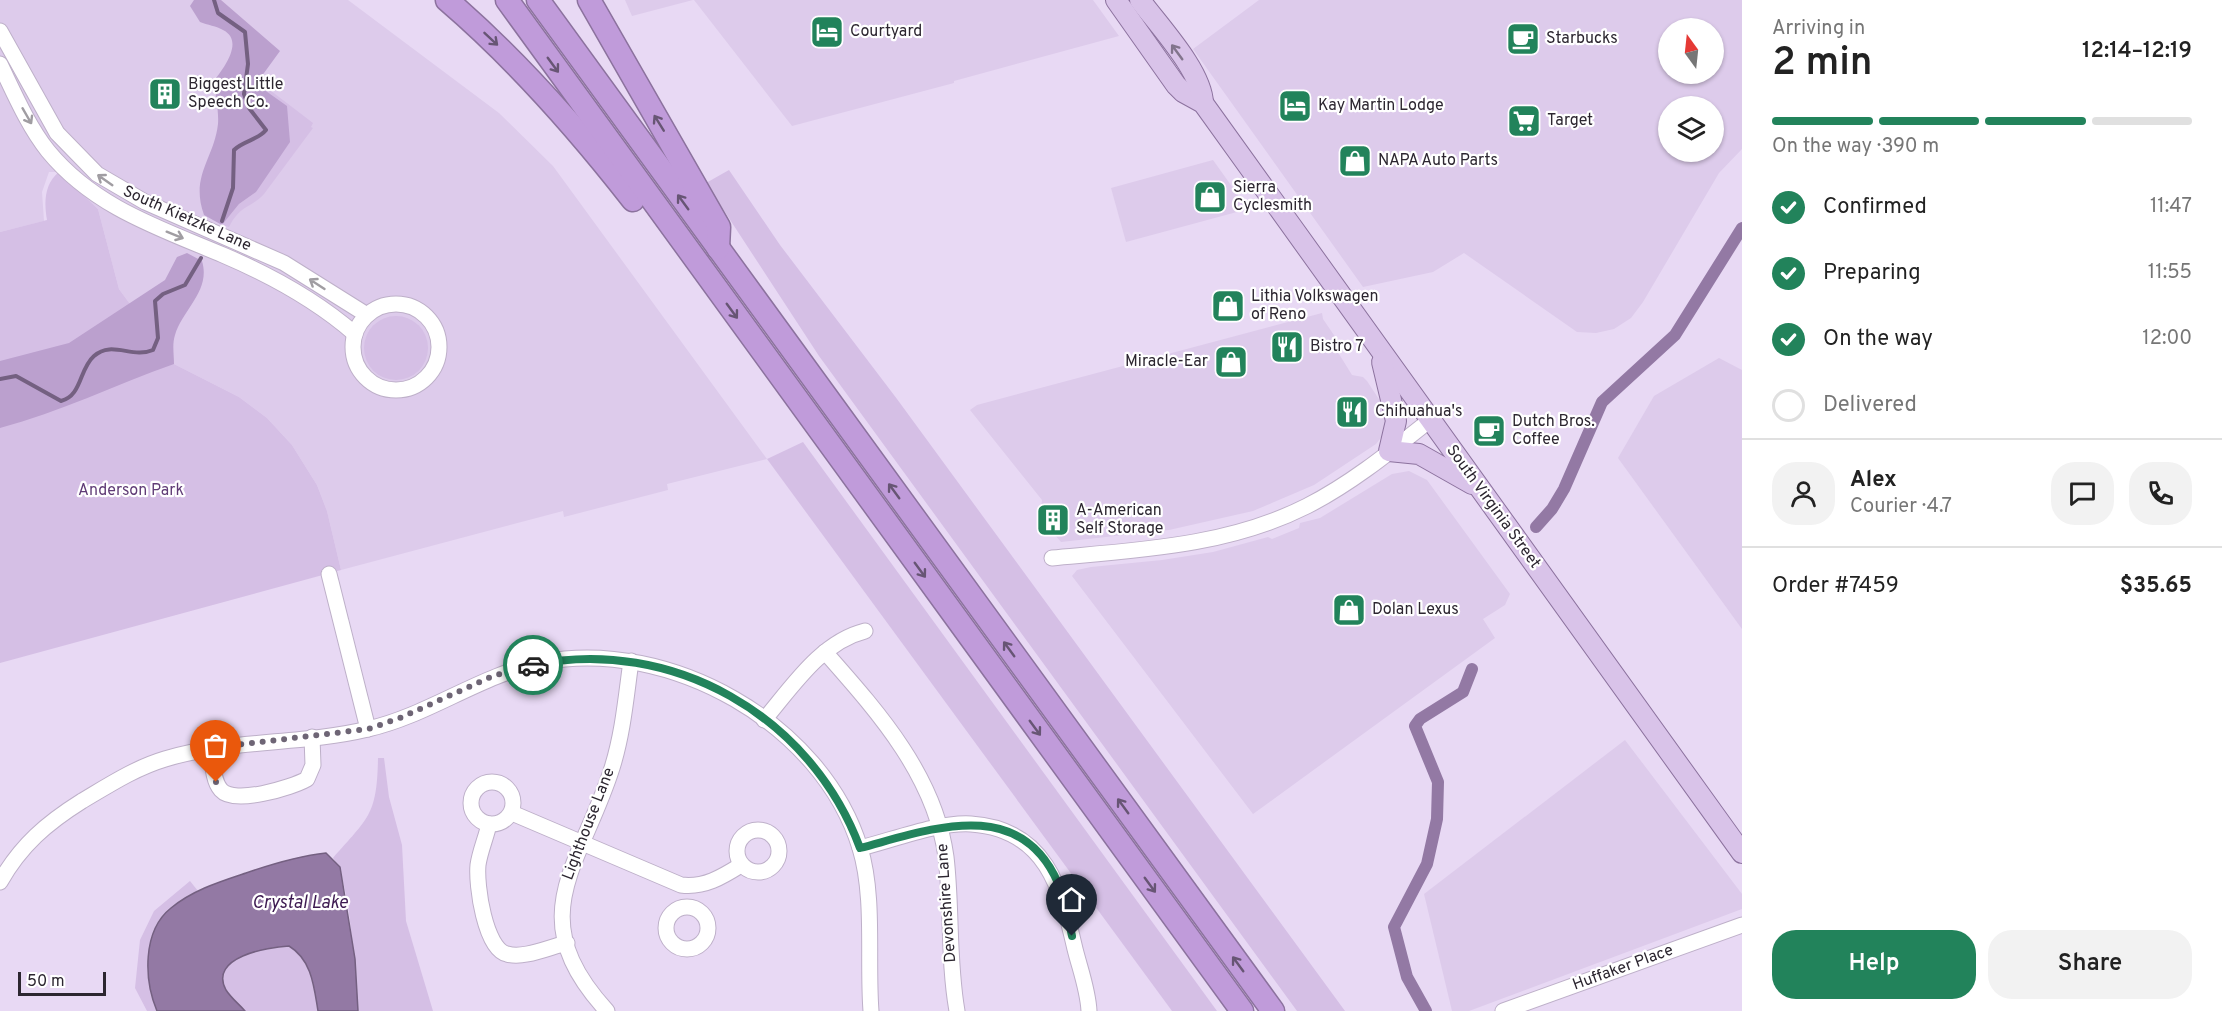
<!DOCTYPE html>
<html lang="en">
<head>
<meta charset="utf-8">
<style>
	:root { --surface:#fff; --page:#f2f2f2; --text:#222; --muted:#767676; --line:#e0e0e0; --accent:#22835b }
	body { margin:0; font-family:Overpass,sans-serif; background:var(--page); color:var(--text); height:100vh; display:flex; flex-direction:column; font-size:22px; white-space:nowrap }
	* { box-sizing:border-box; margin:0 }
	p { font-size:20px; color:var(--muted) }
	.icon { flex:none; width:33px; height:33px; fill:none; stroke:currentColor; stroke-width:2; stroke-linecap:round; stroke-linejoin:round }
	.map { position:relative; flex:1; overflow:hidden }
	.drawer { display:flex; flex-direction:column; background:var(--surface); width:480px }
	.drawer>* { flex:none }
	.needle { width:39px; rotate:345deg }
	.controls { position:absolute; left:1658px; top:18px; display:grid; gap:12px }
	.controls a { display:grid; place-items:center; width:66px; height:66px; border-radius:50%; background:var(--surface); box-shadow:0 2px 4px #0004; font-size:30px }
	.scale { position:absolute; left:18px; bottom:15px; width:88px; box-sizing:border-box; padding-left:6px; border:3px solid #2c2630; border-top:0; font-size:16px; line-height:21px; white-space:nowrap; color:#2c2630; -webkit-text-stroke:4px #fff; paint-order:stroke }
	.pin { position:absolute; display:grid; place-items:center; width:51px; height:51px; color:#fff; margin:-62px -26px; border-radius:50% 50% 50% 0; rotate:-45deg; box-shadow:0 0 6px #0007 }
	.pin .icon { rotate:45deg }
	.courier { position:absolute; display:grid; place-items:center; width:60px; height:60px; margin:-30px; border:4px solid #22835b; border-radius:50%; background:#fff; color:#222; box-shadow:0 2px 8px #0007 }
	.head em { font-style:normal; font-weight:600 }
	.head div { display:flex; flex-direction:column-reverse }
	.head { display:flex; align-items:center; justify-content:space-between; height:102px; padding:0 30px }
	h1 { font-size:39px; font-weight:600; line-height:45px }
	.bar { display:grid; grid-template-columns:repeat(4,1fr); gap:9px 6px; align-content:center; height:72px; padding:0 30px }
	.bar i { height:8px; border-radius:4px; background:var(--line) }
	.bar .active { background:var(--accent) }
	.bar p { grid-column:span 4 }
	.line { display:flex; align-items:center; gap:15px; padding:0 30px; border-top:2px solid var(--line) }
	.line div { flex:1 }
	.round { display:grid; place-items:center; flex:none; width:63px; height:63px; border-radius:24px; background:var(--page) }
	ol { padding:0 30px; list-style:none }
	li { display:flex; align-items:center; gap:18px; height:66px }
	li p { margin-inline-start:auto }
	li .icon { padding:6px; border-radius:50%; background:var(--accent); color:#fff; stroke-width:4 }
	li:last-child { color:var(--muted) }
	li i { width:33px; height:33px; border:3px solid var(--line); border-radius:50% }
	.action { display:flex; gap:12px; margin-top:auto; padding:12px 30px }
	.action a { flex:1; height:69px; border-radius:24px; background:var(--accent); color:#fff; font-size:24px; font-weight:600; line-height:69px; text-align:center }
	.action a+a { background:var(--page); color:var(--text) }
	main { display:flex; flex:1; min-height:0 }
	.map>svg:first-child { display:block }
	.built { fill:#ddcbeb; fill-rule:evenodd }
	.green { fill:#d5bfe5 }
	.forest { fill:#bba0ce }
	.water { fill:#9379a4; stroke:#746081; stroke-width:1.5 }
	.lines { fill:none; stroke-linecap:round; stroke-linejoin:round }
	.stream { stroke:#746081; stroke-width:4 }
	.canal { stroke:#9379a4; stroke-width:12 }
	.minor-casing { stroke:#beb0c9; stroke-width:17 }
	.major-casing { stroke:#8c729e; stroke-width:22 }
	.highway-casing { stroke:#8c729e; stroke-width:25 }
	.minor { stroke:#fff; stroke-width:15 }
	.major { stroke:#d9c3e9; stroke-width:20 }
	.highway { stroke:#c09bda; stroke-width:22 }
	.oneway { stroke:#675574 }
	.oneway2 { stroke:#82748c }
	.oneway3 { stroke:#a09da2 }
	.done { stroke:#6e6575; stroke-width:6; stroke-dasharray:0 10.8 }
	.route { stroke:#22835b; stroke-width:8 }
	.labels { text-anchor:middle; dominant-baseline:central; stroke-width:4.5; stroke-linejoin:round; paint-order:stroke }
	.poi-label { font-size:16px; fill:#2c2630; stroke:#fff; text-anchor:start }
	.street-label { font-size:16px; fill:#2c2630; stroke:#fff }
	.park-label { font-size:16px; fill:#603c76; stroke:#fff }
	.water-label { font-size:18px; font-style:italic; fill:#3d1a51; stroke:#fff }
</style>
</head>
<body>
<main>
<div class="map">
<svg width="1742" height="1011" viewBox="0 0 1742 1011">
	<rect width="100%" height="100%" fill="#e8d9f4"/>
	<g class="built">
		<path d="M 0,0 L 348,0 L 499,113 L 553,166 L 767,459 L 667,484 L 668,490 L 564,517 L 563,511 L 341,570 L 327,511 L 317,485 L 292,445 L 267,418 L 239,397 L 174,364 L 119,289 L 98,209 L 59,172 L 49,172 L 42,192 L 44,221 L 0,232 Z"/>
		<path d="M 625,0 L 693,0 L 632,16 Z"/>
		<path d="M 694,0 L 1093,0 L 1119,36 L 954,81 L 954,83 L 792,126 Z"/>
		<path d="M 1259,0 L 1742,0 L 1742,149 L 1719,173 L 1643,302 L 1631,318 L 1614,329 L 1596,333 L 1577,332 L 1464,253 L 1433,272 L 1363,287 L 1193,49 ZM 1668,28 L 1713,28 L 1713,74 L 1668,74 ZM 1668,106 L 1713,106 L 1713,152 L 1668,152 Z"/>
		<path d="M 1213,160 L 1248,209 L 1126,242 L 1111,188 Z"/>
		<path d="M 1322,313 L 1323,319 L 1340,344 L 1339,354 L 1352,375 L 1363,377 L 1367,381 L 1386,410 L 1387,430 L 1376,444 L 1314,485 L 1253,511 L 1169,530 L 1061,542 L 1040,518 L 1042,500 L 970,410 L 977,405 Z"/>
		<path d="M 1719,358 L 1742,370 L 1742,629 L 1618,458 L 1654,396 Z"/>
		<path d="M 1409,471 L 1427,480 L 1510,594 L 1505,605 L 1483,619 L 1495,638 L 1253,814 L 1072,576 L 1077,570 L 1091,567 L 1162,560 L 1213,552 L 1268,537 L 1272,539 L 1299,528 L 1300,523 L 1320,518 L 1392,474 Z"/>
		<path d="M 1625,740 L 1742,894 L 1742,909 L 1469,1011 L 1452,1011 L 1424,894 Z"/>
	</g>
	<g class="green">
		<path d="M 258,81 L 313,123 L 311,127 L 313,128 L 264,194 C 250,209 241,204 229,227 L 222,225 L 239,204 L 256,192 L 287,107 L 256,84 Z"/>
		<path d="M 729,170 L 780,245 L 897,399 L 1345,1011 L 1297,1011 L 819,356 L 706,183 Z"/>
		<path d="M 59,172 L 98,209 L 119,289 L 174,364 L 239,397 L 267,418 L 292,445 L 317,485 L 327,511 L 341,570 L 0,663 L 0,232 L 47,220 C 44,203 44,184 59,172 Z"/>
		<circle cx="396" cy="348" r="32"/>
		<path d="M 803,442 L 1217,1011 L 1172,1011 L 767,459 Z"/>
		<path d="M 378,758 L 384,758 L 389,797 L 402,845 L 406,921 L 433,1011 L 358,1011 C 353,974 353,886 333,858 C 369,817 377,815 378,758 Z"/>
		<path d="M 190,881 L 198,891 L 189,896 L 152,998 L 157,1011 L 147,1011 L 135,988 L 140,940 L 154,911 Z"/>
		<path d="M 289,946 C 312,960 314,987 318,1011 L 245,1011 C 239,1004 231,998 226,990 C 208,957 269,947 289,946 Z"/>
	</g>
	<g class="forest">
		<path d="M 194,0 L 221,0 L 280,51 L 256,84 L 287,106 L 290,142 L 256,192 L 239,204 L 222,225 L 204,215 C 190,176 214,159 218,124 C 219,110 215,94 214,81 C 223,69 245,41 223,30 C 217,26 207,25 200,22 L 190,6 Z"/>
		<path d="M 187,253 L 202,261 C 211,291 183,309 175,335 C 172,344 174,355 174,364 C 115,385 60,412 0,428 L 0,361 L 69,343 L 165,280 L 177,257 Z"/>
	</g>
	<path class="water" d="M 326,853 L 340,867 L 355,959 L 358,1011 L 318,1011 C 314,987 312,960 289,946 C 268,947 208,957 226,990 C 231,998 239,1004 245,1011 L 157,1011 C 144,980 142,931 171,908 C 193,890 219,882 246,873 C 272,864 299,856 326,853 Z"/>
	<g class="lines">
		<g class="stream">
			<path d="M 214,0 L 218,13 L 245,32 L 248,64 L 244,94 L 249,108 L 266,130 C 258,140 243,141 234,150 L 233,188 L 222,221"/>
			<path d="M 0,379 L 16,376 L 61,401 C 82,396 79,369 94,356 C 112,340 132,359 153,350 L 158,338 L 155,301 L 163,294 L 185,285 L 201,258"/>
		</g>
		<g class="canal">
			<path d="M 1536,527 L 1552,509 L 1564,489 L 1602,402 L 1675,335 L 1742,228"/>
			<path d="M 1426,1011 L 1407,977 L 1394,927 L 1427,864 L 1437,819 L 1438,782 L 1415,726 L 1420,719 L 1463,692 L 1472,669"/>
		</g>
		<defs>
			<g id="minor">
				<path d="M 0,31 L 57,133 L 97,174 L 145,202 L 284,263 L 367,315"/>
				<path d="M 0,64 C 14,93 28,126 48,151 C 94,207 159,228 223,255 C 270,275 316,300 355,334"/>
				<circle cx="396" cy="347" r="43"/>
				<path d="M 1052,558 C 1139,550 1228,546 1307,506 C 1352,483 1391,451 1430,420"/>
				<path d="M 329,574 L 368,729"/>
				<path d="M 825,652 C 877,711 935,775 946,857 C 952,908 948,960 957,1011"/>
				<path d="M 764,720 C 792,687 821,642 865,631"/>
				<path d="M 211,748 C 213,761 212,780 221,790 C 234,805 291,788 307,779 L 313,765 L 312,737"/>
				<circle cx="492" cy="803" r="21"/>
				<path d="M 512,813 L 681,885 C 704,888 722,877 741,865"/>
				<path d="M 489,824 C 486,838 480,851 478,865 C 476,885 485,949 507,954 C 524,959 549,947 567,943"/>
				<circle cx="758" cy="851" r="21"/>
				<path d="M 860,848 C 893,840 938,822 971,824 C 1046,829 1061,888 1075,949 C 1080,969 1088,990 1089,1011"/>
				<path d="M 0,882 C 21,845 47,823 82,801 C 109,785 135,768 165,759 C 231,739 302,745 368,729 C 429,715 480,675 543,662 C 669,638 822,723 860,848 C 875,897 867,959 871,1011"/>
				<circle cx="687" cy="928" r="21"/>
				<path d="M 607,1011 C 520,916 581,866 612,768 C 623,733 626,697 631,661"/>
				<path d="M 1503,1011 L 1742,925"/>
			</g>
			<g id="major">
				<path d="M 1116,0 L 1176,85 L 1183,92 L 1203,103 L 1742,853"/>
				<path d="M 1140,0 C 1159,26 1202,71 1203,103"/>
				<path d="M 1382,362 L 1396,421 L 1389,451 L 1419,454 L 1472,484"/>
			</g>
			<g id="highway">
				<path d="M 447,0 C 517,60 576,127 633,200"/>
				<path d="M 507,0 L 1242,1011"/>
				<path d="M 538,0 L 1273,1011"/>
				<path d="M 589,0 L 719,227 L 718,248"/>
			</g>
		</defs>
		<use href="#minor" class="minor-casing"/>
		<use href="#major" class="major-casing"/>
		<use href="#highway" class="highway-casing"/>
		<use href="#minor" class="minor"/>
		<use href="#major" class="major"/>
		<use href="#highway" class="highway"/>
	</g>
	<defs><path id="oneway-shaft" d="M-6 0H5M1.5-3L5.5 0L1.5 3" fill="none" stroke-width="1.6" stroke-linecap="round" stroke-linejoin="round" transform="scale(1.5)"/></defs>
	<g class="oneway">
		<use href="#oneway-shaft" transform="translate(491 39) rotate(43)"/>
		<use href="#oneway-shaft" transform="translate(553 65) rotate(54)"/>
		<use href="#oneway-shaft" transform="translate(659 123) rotate(-122)"/>
		<use href="#oneway-shaft" transform="translate(683 202) rotate(-126)"/>
		<use href="#oneway-shaft" transform="translate(732 311) rotate(54)"/>
		<use href="#oneway-shaft" transform="translate(894 491) rotate(-126)"/>
		<use href="#oneway-shaft" transform="translate(920 570) rotate(54)"/>
		<use href="#oneway-shaft" transform="translate(1009 649) rotate(-126)"/>
		<use href="#oneway-shaft" transform="translate(1035 728) rotate(54)"/>
		<use href="#oneway-shaft" transform="translate(1123 806) rotate(-126)"/>
		<use href="#oneway-shaft" transform="translate(1150 885) rotate(54)"/>
		<use href="#oneway-shaft" transform="translate(1238 964) rotate(-126)"/>
	</g>
	<use class="oneway2" href="#oneway-shaft" transform="translate(1177 52) rotate(-126)"/>
	<g class="oneway3">
		<use href="#oneway-shaft" transform="translate(27 116) rotate(60)"/>
		<use href="#oneway-shaft" transform="translate(105 180) rotate(-145)"/>
		<use href="#oneway-shaft" transform="translate(175 235) rotate(22)"/>
		<use href="#oneway-shaft" transform="translate(317 284) rotate(-147)"/>
	</g>
	<g class="lines">
		<path class="done" d="M 216,782 L 211,748 L 368,729 L 400,718 L 493,676 L 533,665"/>
		<path class="route" d="M 533,665 C 672,636 811,716 860,848 C 929,830 1019,794 1058,883 C 1065,900 1068,918 1072,936"/>
	</g>
	<defs>
		<symbol id="hotel-square" viewBox="-11 -11 22 22"><rect x="-9" y="-9" width="18" height="18" rx="4" fill="#22835b" stroke="#fff"/><path d="M-6-4.5h1.5V1H6V5H4.5V3h-9V5H-6ZM-4 0a1.8 1.8 0 1 1 3.6 0ZM.5 0V-2.5h3Q6-2.5 6 0Z" fill="#fff"/></symbol>
		<symbol id="cafe-square" viewBox="-11 -11 22 22"><rect x="-9" y="-9" width="18" height="18" rx="4" fill="#22835b" stroke="#fff"/><path d="M-5.5-4.5H6V0H3Q3 3.5 0 3.5H-2.5Q-5.5 3.5-5.5 0ZM3-3.2v2h1.7v-2ZM-6 4.5H4V6H-6Z" fill="#fff"/></symbol>
		<symbol id="building-square" viewBox="-11 -11 22 22"><rect x="-9" y="-9" width="18" height="18" rx="4" fill="#22835b" stroke="#fff"/><path d="M-4-6H4V6H1V3H-1V6H-4ZM-2.5-4.3h1.7v1.8h-1.7ZM.8-4.3h1.7v1.8H.8ZM-2.5-1h1.7V.8h-1.7ZM.8-1h1.7V.8H.8Z" fill="#fff"/></symbol>
		<symbol id="supermarket-square" viewBox="-11 -11 22 22"><rect x="-9" y="-9" width="18" height="18" rx="4" fill="#22835b" stroke="#fff"/><path d="M-6-5.5h2.5l.6 2H6L4.5 2H-2.5L-4.4-4H-6ZM-1.5 3.2a1.3 1.3 0 1 0 .1 0ZM3 3.2a1.3 1.3 0 1 0 .1 0Z" fill="#fff"/></symbol>
		<symbol id="shop-square" viewBox="-11 -11 22 22"><rect x="-9" y="-9" width="18" height="18" rx="4" fill="#22835b" stroke="#fff"/><path d="M-5-2.5h2.3a2.7 3.5 0 0 1 5.4 0H5L5.5 6h-11ZM-1.5-2.5h3a1.5 2.3 0 0 0-3 0Z" fill="#fff"/></symbol>
		<symbol id="restaurant-square" viewBox="-11 -11 22 22"><rect x="-9" y="-9" width="18" height="18" rx="4" fill="#22835b" stroke="#fff"/><path d="M-5-6h1v4h1v-4h1v4h1v-4h1v5L-1.5 .5V6h-2V.5L-5-1ZM5-6V6H3V1.5H1.5Q1.5-4 5-6Z" fill="#fff"/></symbol>
	</defs>
	<g fill-rule="evenodd">
		<use href="#hotel-square" x="808" y="13" width="38" height="38"/>
		<use href="#cafe-square" x="1504" y="20" width="38" height="38"/>
		<use href="#building-square" x="146" y="75" width="38" height="38"/>
		<use href="#hotel-square" x="1276" y="87" width="38" height="38"/>
		<use href="#supermarket-square" x="1505" y="102" width="38" height="38"/>
		<use href="#shop-square" x="1336" y="142" width="38" height="38"/>
		<use href="#shop-square" x="1191" y="178" width="38" height="38"/>
		<use href="#shop-square" x="1209" y="287" width="38" height="38"/>
		<use href="#restaurant-square" x="1268" y="328" width="38" height="38"/>
		<use href="#shop-square" x="1212" y="343" width="38" height="38"/>
		<use href="#restaurant-square" x="1333" y="393" width="38" height="38"/>
		<use href="#cafe-square" x="1470" y="412" width="38" height="38"/>
		<use href="#building-square" x="1034" y="501" width="38" height="38"/>
		<use href="#shop-square" x="1330" y="591" width="38" height="38"/>
	</g>
	<g class="labels">
		<g class="poi-label">
			<text x="850" y="32">Courtyard</text>
			<text x="1546" y="39">Starbucks</text>
			<text x="188" y="85">Biggest Little<tspan x="188" dy="18">Speech Co.</tspan></text>
			<text x="1318" y="106">Kay Martin Lodge</text>
			<text x="1547" y="121">Target</text>
			<text x="1378" y="161">NAPA Auto Parts</text>
			<text x="1233" y="188">Sierra<tspan x="1233" dy="18">Cyclesmith</tspan></text>
			<text x="1251" y="297">Lithia Volkswagen<tspan x="1251" dy="18">of Reno</tspan></text>
			<text x="1310" y="347">Bistro 7</text>
			<text x="1208" y="362" text-anchor="end">Miracle-Ear</text>
			<text x="1375" y="412">Chihuahua's</text>
			<text x="1512" y="422">Dutch Bros.<tspan x="1512" dy="18">Coffee</tspan></text>
			<text x="1076" y="511">A-American<tspan x="1076" dy="18">Self Storage</tspan></text>
			<text x="1372" y="610">Dolan Lexus</text>
		</g>
		<g class="street-label">
			<text transform="translate(187 219) rotate(24)">South Kietzke Lane</text>
			<text transform="translate(1493 507) rotate(54)">South Virginia Street</text>
			<text transform="translate(589 824) rotate(-69)">Lighthouse Lane</text>
			<text transform="translate(947 903) rotate(-94)">Devonshire Lane</text>
			<text transform="translate(1623 968) rotate(-20)">Huffaker Place</text>
		</g>
		<g class="park-label">
			<text x="131" y="491">Anderson Park</text>
		</g>
		<g class="water-label">
			<text x="300" y="903">Crystal Lake</text>
		</g>
	</g>
</svg>
<div class="controls">
<a><svg class="needle" viewBox="-14 -14 28 28"><path d="M0-13l5 13h-10z" fill="#e53935"/><path d="M0 13l5-13h-10z" fill="#767676"/></svg></a>
<a><svg class="icon" aria-label="layers" viewBox="0 0 24 24"><path d="M12 4l9 5-9 5-9-5zM3 14l9 5 9-5"/></svg></a>
</div>
<div class="scale">50 m</div>
<div class="pin" style="left:216px;top:782px;background:#ea580c"><svg class="icon" aria-label="bag" viewBox="0 0 24 24"><path d="M5 8h14l-1 12H6zM9 8a3 3 0 0 1 6 0"/></svg></div>
<div class="pin" style="left:1072px;top:936px;background:#1f2937"><svg class="icon" aria-label="home" viewBox="0 0 24 24"><path d="M3 11l9-7 9 7M6 9v11h12V9"/></svg></div>
<div class="courier" style="left:533px;top:665px"><svg class="icon" aria-label="car" viewBox="0 0 24 24"><path d="M5 17H2v-5l4-1 3-4h7l3 4 3 1v5h-3M9 17h6M6 11h13"/><circle cx="7" cy="17" r="2"/><circle cx="17" cy="17" r="2"/></svg></div>
</div>
<section class="drawer">
<div class="head"><div><h1>2 min</h1><p>Arriving in</p></div><em>12:14–12:19</em></div>
<div class="bar"><i class="active"></i><i class="active"></i><i class="active"></i><i></i><p>On the way · 390 m</p></div>
<ol>
<li><svg class="icon" aria-label="check" viewBox="0 0 24 24"><path d="M5 12l5 5 9-10"/></svg>Confirmed<p>11:47</p></li>
<li><svg class="icon" aria-label="check" viewBox="0 0 24 24"><path d="M5 12l5 5 9-10"/></svg>Preparing<p>11:55</p></li>
<li><svg class="icon" aria-label="check" viewBox="0 0 24 24"><path d="M5 12l5 5 9-10"/></svg>On the way<p>12:00</p></li>
<li><i></i>Delivered</li>
</ol>
<div class="line" style="height:108px"><a class="round"><svg class="icon" aria-label="person" viewBox="0 0 24 24"><circle cx="12" cy="8" r="4"/><path d="M4 21q1-7 8-7t8 7"/></svg></a><div><b>Alex</b><p>Courier · 4.7</p></div><a class="round"><svg class="icon" aria-label="chat" viewBox="0 0 24 24"><path d="M4 5h16v11H9l-5 4z"/></svg></a><a class="round"><svg class="icon" aria-label="phone" viewBox="0 0 24 24"><path d="M5 4h4l2 5-3 2q2 4 5 5l2-3 5 2v4C11 20 4 13 5 4z"/></svg></a></div>
<div class="line" style="height:78px"><div>Order #7459</div><b>$35.65</b></div>
<div class="action"><a>Help</a><a>Share</a></div>
</section>
</main>
</body>
</html>
